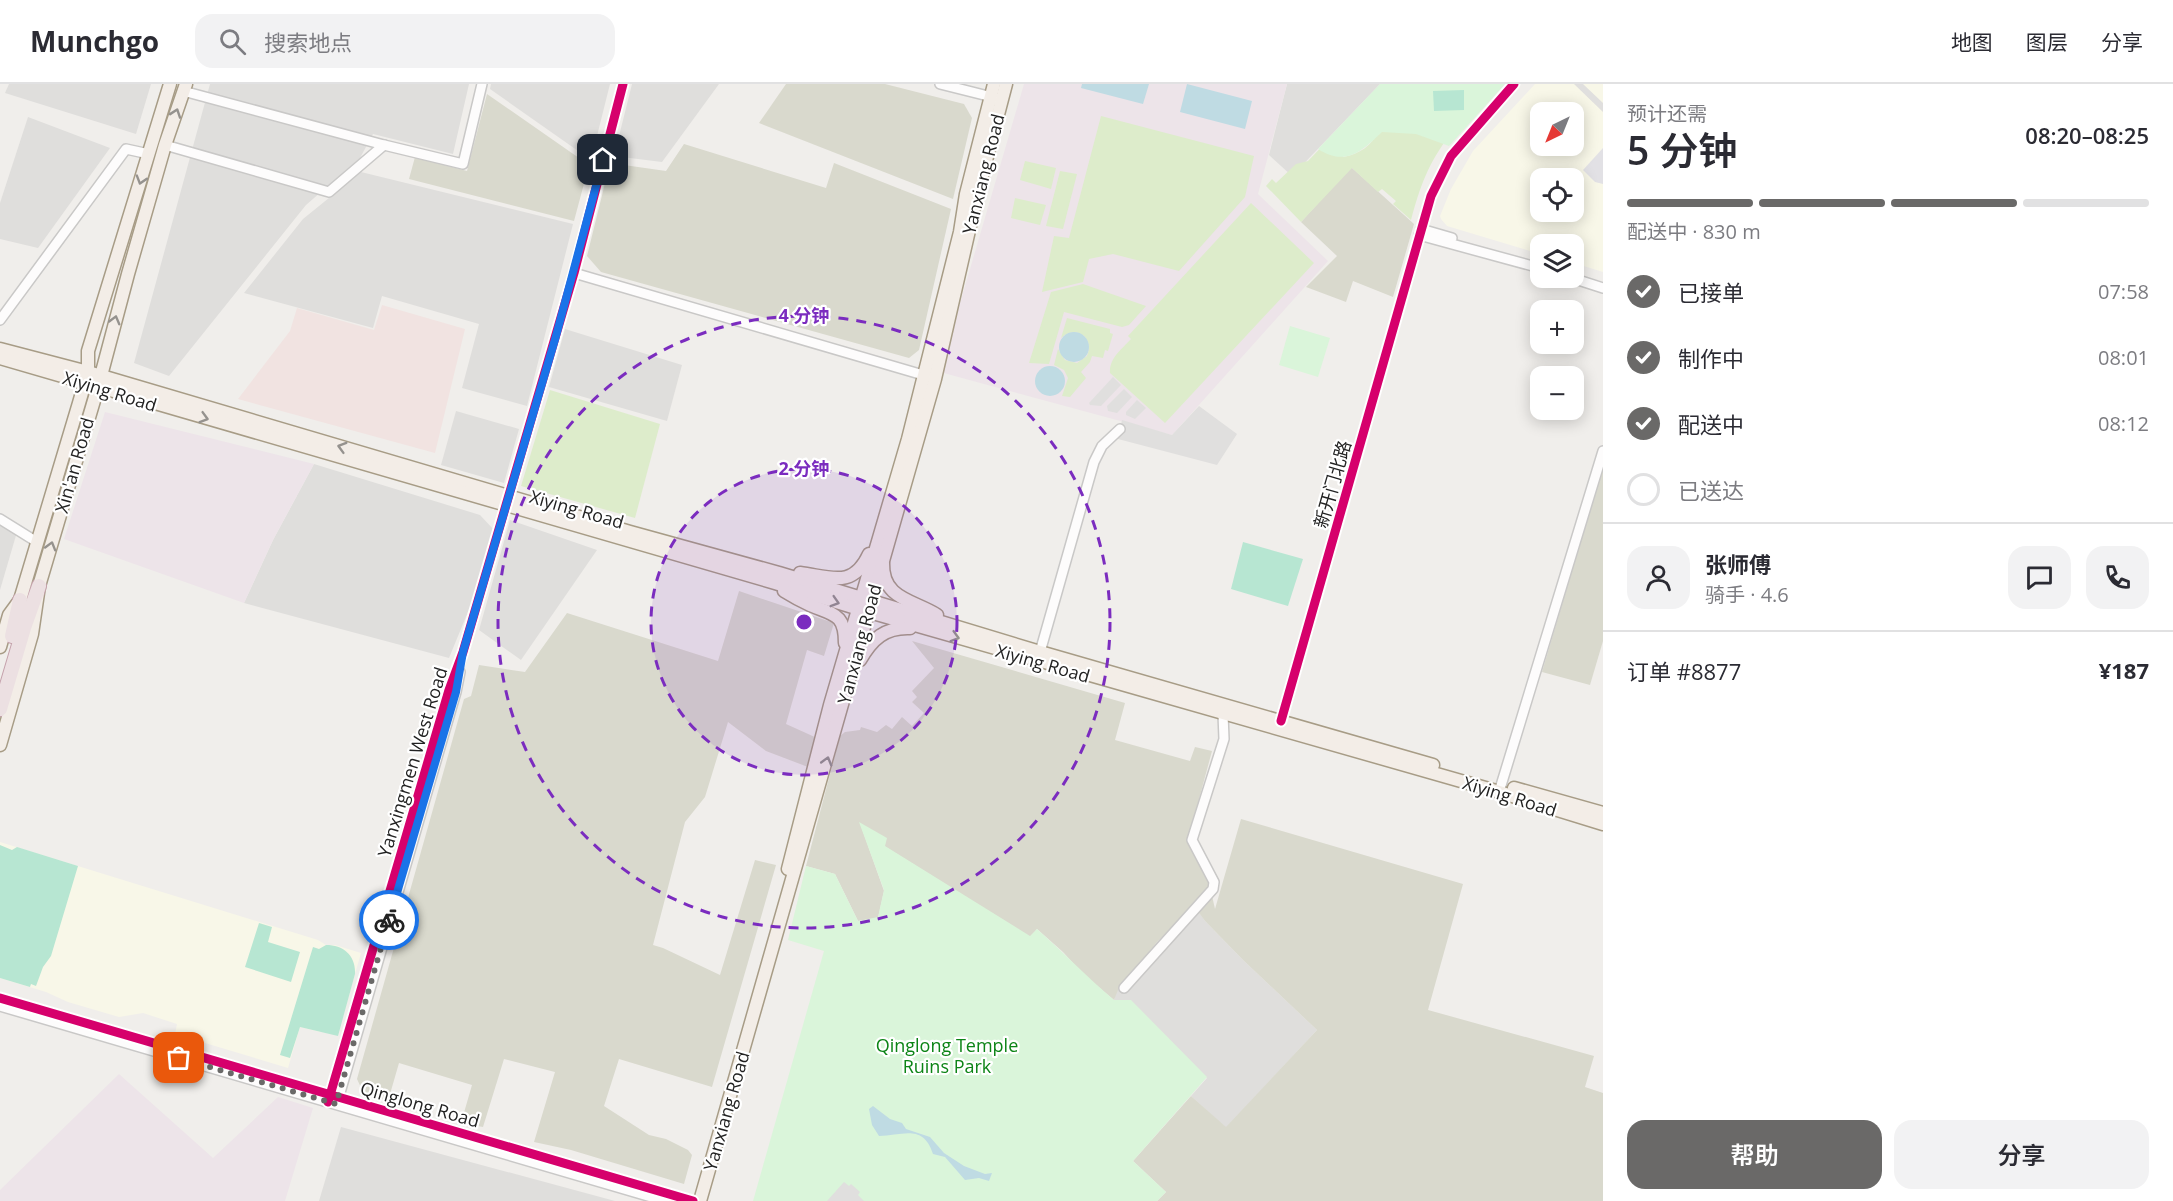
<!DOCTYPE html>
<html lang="zh">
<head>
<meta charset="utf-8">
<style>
	:root { --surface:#fff; --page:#f2f2f3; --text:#2b2b33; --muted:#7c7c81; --line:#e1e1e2; --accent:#6a6968 }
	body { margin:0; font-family:"Open Sans","Noto Sans SC",sans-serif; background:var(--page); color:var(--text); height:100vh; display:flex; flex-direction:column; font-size:22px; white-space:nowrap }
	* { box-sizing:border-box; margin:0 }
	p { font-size:20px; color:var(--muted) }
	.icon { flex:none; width:33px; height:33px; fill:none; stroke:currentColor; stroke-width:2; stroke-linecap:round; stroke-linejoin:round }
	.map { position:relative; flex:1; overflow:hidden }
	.sheet { display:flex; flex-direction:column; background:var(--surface); width:570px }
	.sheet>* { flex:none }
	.needle { width:39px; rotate:223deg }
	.tools { position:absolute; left:1530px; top:18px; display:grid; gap:12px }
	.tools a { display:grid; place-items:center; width:54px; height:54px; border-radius:12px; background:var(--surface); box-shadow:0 3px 15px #0003; font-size:30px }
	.pin { position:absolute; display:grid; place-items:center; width:51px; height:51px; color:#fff; margin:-26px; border-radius:12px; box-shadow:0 3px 9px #0006 }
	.courier { position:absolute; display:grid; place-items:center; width:60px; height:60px; margin:-30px; border:4px solid #1a73e8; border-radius:50%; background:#fff; color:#222; box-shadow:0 2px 8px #0007 }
	.headline em { font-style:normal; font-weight:600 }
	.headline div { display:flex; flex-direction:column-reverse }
	.headline { display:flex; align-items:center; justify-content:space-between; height:102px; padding:0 24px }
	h1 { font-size:39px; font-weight:600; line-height:45px }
	.bar { display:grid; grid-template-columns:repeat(4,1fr); gap:9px 6px; align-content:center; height:72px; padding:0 24px }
	.bar i { height:8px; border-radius:4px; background:var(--line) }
	.bar .current { background:var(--accent) }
	.bar p { grid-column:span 4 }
	.line { display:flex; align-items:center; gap:15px; padding:0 24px; border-top:2px solid var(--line) }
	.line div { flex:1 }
	.round { display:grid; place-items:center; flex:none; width:63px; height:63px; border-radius:18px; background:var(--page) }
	ol { padding:0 24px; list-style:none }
	li { display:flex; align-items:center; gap:18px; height:66px }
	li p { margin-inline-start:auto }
	li .icon { padding:6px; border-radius:50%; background:var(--accent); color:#fff; stroke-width:4 }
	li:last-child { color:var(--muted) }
	li i { width:33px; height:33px; border:3px solid var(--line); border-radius:50% }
	.action { display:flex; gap:12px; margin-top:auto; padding:12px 24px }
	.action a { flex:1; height:69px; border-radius:18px; background:var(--accent); color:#fff; font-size:24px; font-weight:600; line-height:69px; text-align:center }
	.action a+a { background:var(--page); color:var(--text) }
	header { display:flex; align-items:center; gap:36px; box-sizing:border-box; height:84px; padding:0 30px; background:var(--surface); border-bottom:2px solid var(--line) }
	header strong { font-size:28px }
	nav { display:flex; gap:33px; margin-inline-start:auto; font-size:21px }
	.search { width:420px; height:54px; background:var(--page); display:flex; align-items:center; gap:15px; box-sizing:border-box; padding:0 21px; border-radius:18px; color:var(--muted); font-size:22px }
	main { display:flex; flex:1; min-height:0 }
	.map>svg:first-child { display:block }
	.residential { fill:#dfdedc }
	.commercial { fill:#f1e3e1 }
	.industrial { fill:#ede4e9 }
	.education { fill:#f8f7e8; fill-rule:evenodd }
	.construction { fill:#d9d9cd }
	.grass { fill:#ddeccb }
	.park { fill:#daf5da }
	.pitch { fill:#b7e6d2 }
	.parking { fill:#e0dfde }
	.plaza { fill:#e2e1e5 }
	.water { fill:#bfdbe3 }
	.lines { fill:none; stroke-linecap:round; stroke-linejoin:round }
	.minor-casing { stroke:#c9c8c7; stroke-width:12 }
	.major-casing { stroke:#a79c86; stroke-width:15 }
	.highway-casing { stroke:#c5a2ac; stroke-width:16 }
	.minor { stroke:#fdfcfc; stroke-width:9 }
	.major { stroke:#f3ede7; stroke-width:12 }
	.highway { stroke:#ece0e2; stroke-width:14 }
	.cycleway-casing { stroke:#fff; stroke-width:13 }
	.cycleway { stroke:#d6006c; stroke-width:9 }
	.oneway { stroke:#95928e }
	.done { stroke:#6a6968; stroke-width:6; stroke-dasharray:0 10.8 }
	.route { stroke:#1a73e8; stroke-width:8 }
	.ring { fill:none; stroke:#7b2cbf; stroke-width:3; stroke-dasharray:10 8 }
	.labels { text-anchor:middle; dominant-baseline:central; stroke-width:4.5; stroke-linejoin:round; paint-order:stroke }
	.street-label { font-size:18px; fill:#222; stroke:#fff }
	.park-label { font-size:18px; fill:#0c8416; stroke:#fff }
	.centre { fill:#7b2cbf; stroke:#fff; stroke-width:3 }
	.ring-label { font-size:18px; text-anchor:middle; font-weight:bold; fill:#7b2cbf; stroke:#fff; stroke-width:4.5; stroke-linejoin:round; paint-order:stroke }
</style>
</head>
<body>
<header>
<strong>Munchgo</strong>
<div class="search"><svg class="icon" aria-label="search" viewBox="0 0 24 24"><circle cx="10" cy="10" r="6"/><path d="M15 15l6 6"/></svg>搜索地点</div>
<nav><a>地图</a><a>图层</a><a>分享</a></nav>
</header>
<main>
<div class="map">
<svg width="1603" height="1117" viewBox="0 0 1603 1117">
	<rect width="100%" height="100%" fill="#f0eeeb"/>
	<g class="residential">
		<path d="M 9,0 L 151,0 L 136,50 L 5,9 Z"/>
		<path d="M 210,0 L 469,0 L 453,70 L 373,50 L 360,74 L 306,121 L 169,292 L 134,279 Z"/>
		<path d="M 491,0 L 610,0 L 591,76 L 490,5 Z"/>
		<path d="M 632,0 L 719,0 L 662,78 L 614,72 Z"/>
		<path d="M 1287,0 L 1380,0 L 1292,92 L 1269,71 Z"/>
		<path d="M 28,33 L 110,64 L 38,164 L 0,155 L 0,119 Z"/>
		<path d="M 361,88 L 573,140 L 527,322 L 462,304 L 479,240 L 382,212 L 373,244 L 244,209 L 303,135 Z"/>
		<path d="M 565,245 L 682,281 L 667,337 L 549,303 Z"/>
		<path d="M 456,327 L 519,345 L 504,399 L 441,381 Z"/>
		<path d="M 314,380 L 480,431 L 495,447 L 472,518 L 449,574 L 244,519 L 273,456 Z"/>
		<path d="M 510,436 L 597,466 L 521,576 L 479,546 Z"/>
		<path d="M 0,437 L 17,448 L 0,506 Z"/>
		<path d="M 1194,821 L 1205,837 L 1243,876 L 1317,946 L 1226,1044 L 1191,1012 L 1207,994 L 1114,916 L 1117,906 L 1157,858 Z"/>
		<path d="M 341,1043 L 615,1117 L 319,1117 Z"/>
	</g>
	<path class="commercial" d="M 382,221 L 465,245 L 435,369 L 238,315 L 290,247 L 297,224 L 374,246 Z"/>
	<g class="industrial">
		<path d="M 1024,0 L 1287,0 L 1258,110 L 1328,177 L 1172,351 L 940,288 Z"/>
		<path d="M 105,328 L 314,380 L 273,456 L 244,519 L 64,455 Z"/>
		<path d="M 119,990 L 213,1074 L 278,1013 L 313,1024 L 285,1117 L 0,1117 L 0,1106 Z"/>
	</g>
	<g class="education">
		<path d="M 1535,0 L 1603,0 L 1603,188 L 1574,179 L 1574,160 L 1540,160 L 1540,170 L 1447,142 L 1441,135 L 1440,132 L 1451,105 L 1473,67 ZM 1540,28 L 1574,28 L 1574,62 L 1540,62 ZM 1540,94 L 1574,94 L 1574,128 L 1540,128 Z"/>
		<path d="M 0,758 L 318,856 L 326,861 L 335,861 L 361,869 L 343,932 L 320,948 L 300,943 L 288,984 L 175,950 L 177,940 L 143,929 L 119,933 L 68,918 L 46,908 L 0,894 Z"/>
	</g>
	<g class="construction">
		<path d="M 786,0 L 885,0 L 964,20 L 972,34 L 953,115 L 759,39 Z"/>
		<path d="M 487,10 L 589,81 L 574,137 L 409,95 L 415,73 L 467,87 Z"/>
		<path d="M 684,60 L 826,104 L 834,79 L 951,125 L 919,266 L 909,274 L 601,188 L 587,172 L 610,79 L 666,87 Z"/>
		<path d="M 1351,83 L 1414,140 L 1393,213 L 1353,197 L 1346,218 L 1306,203 L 1337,172 L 1301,138 Z"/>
		<path d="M 1603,382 L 1603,557 L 1590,601 L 1542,588 Z"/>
		<path d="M 739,507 L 834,539 L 824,572 L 807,566 L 786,640 L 817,654 L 808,683 L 766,667 L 728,638 L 705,713 L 685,738 L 653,861 L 663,864 L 720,891 L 755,776 L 776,781 L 712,1003 L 619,975 L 604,1022 L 649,1051 L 666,1055 L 688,1066 L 692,1071 L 684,1100 L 571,1066 L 534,1058 L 555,988 L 504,975 L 483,1043 L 461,1039 L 472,1001 L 399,979 L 388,1017 L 364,1010 L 357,995 L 464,615 L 471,612 L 479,581 L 525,588 L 567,529 L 718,577 Z"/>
		<path d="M 912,557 L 1125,619 L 1115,656 L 1190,677 L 1195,663 L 1212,667 L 1188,756 L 1208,794 L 1215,825 L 1241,735 L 1463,800 L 1428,926 L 1594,972 L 1585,1003 L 1603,1009 L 1603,1117 L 1157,1117 L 1166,1108 L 1133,1077 L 1191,1012 L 1226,1043 L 1317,946 L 1243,876 L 1205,837 L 1194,822 L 1157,858 L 1118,906 L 1114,916 L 1083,890 L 1063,868 L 1037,845 L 1030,853 L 884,762 L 860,739 L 884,807 L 878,834 L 858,837 L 835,790 L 806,782 L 840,652 L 845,648 L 860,646 L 861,643 L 877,648 L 886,641 L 892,645 L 902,633 L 912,642 L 924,629 L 912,618 L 917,613 L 912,607 L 934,584 Z"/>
	</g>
	<g class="grass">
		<path d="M 1382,0 L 1342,63 L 1343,73 C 1360,70 1371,62 1380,46 L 1450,51 C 1428,79 1420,103 1411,136 L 1393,120 L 1396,117 L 1382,105 L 1378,108 L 1352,84 L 1301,138 L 1266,102 L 1272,95 L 1276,99 L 1296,80 L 1308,77 Z"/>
		<path d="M 1101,32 L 1254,72 L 1245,113 L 1179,187 L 1113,170 L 1089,175 L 1083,198 L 1042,208 L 1054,152 L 1069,154 Z"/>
		<path d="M 1025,77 L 1056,84 L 1051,105 L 1020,96 Z"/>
		<path d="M 1060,87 L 1077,90 L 1063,145 L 1046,142 Z"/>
		<path d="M 1015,114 L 1046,121 L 1040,141 L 1011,134 Z"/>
		<path d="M 1251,119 L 1314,179 L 1165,339 L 1110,289 C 1109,274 1122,265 1131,255 L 1128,252 Z"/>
		<path d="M 1083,200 L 1146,222 L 1129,241 L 1122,243 L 1064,228 L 1049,280 L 1029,279 L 1051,208 Z"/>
		<path d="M 1067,234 L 1110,245 L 1110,249 L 1113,250 L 1108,267 L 1105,266 L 1103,274 L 1092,272 L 1090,278 L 1081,288 L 1086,294 L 1070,313 L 1062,312 L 1068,294 L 1064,286 L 1054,281 L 1058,265 L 1065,276 L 1077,279 L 1087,272 C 1095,254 1076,240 1061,254 Z"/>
		<path d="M 550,306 L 660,340 L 635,434 L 521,402 Z"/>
	</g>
	<g class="park">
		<path d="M 1380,0 L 1505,0 L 1449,62 L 1416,50 L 1382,48 C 1362,67 1346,83 1318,65 Z"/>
		<path d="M 1290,242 L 1330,254 L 1318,293 L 1279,281 Z"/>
		<path d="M 859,738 L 887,754 L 885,762 L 1030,852 L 1037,845 C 1063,868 1087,893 1114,916 L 1131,916 L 1207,993 L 1133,1077 L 1166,1108 L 1157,1117 L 753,1117 L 824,867 L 788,856 L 806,782 L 835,790 L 858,837 L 878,833 L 884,806 Z"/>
	</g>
	<g class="pitch">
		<path d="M 1464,6 L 1464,26 L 1434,27 L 1433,7 Z"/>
		<path d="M 1243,458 L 1303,475 L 1288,522 L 1231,505 Z"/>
		<path d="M 0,761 L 12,766 L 17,763 L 78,782 L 51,872 L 43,883 L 36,902 L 31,900 L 30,903 L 0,894 Z"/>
		<path d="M 259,839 L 272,843 L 268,858 L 300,868 L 291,898 L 245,883 Z"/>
		<path d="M 326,861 C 344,861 356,872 355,890 L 338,952 L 300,943 L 290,974 L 280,971 L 313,863 L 319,865 Z"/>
	</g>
	<g class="parking">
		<path d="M 1574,0 L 1583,0 L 1603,19 L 1603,28 Z"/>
		<path d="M 1113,293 L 1121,301 L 1101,322 L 1090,321 L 1089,319 Z"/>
		<path d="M 1124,305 L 1132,313 L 1117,329 L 1108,327 L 1107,322 Z"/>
		<path d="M 1137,316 L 1146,324 L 1135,335 L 1126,331 L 1126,328 Z"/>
		<path d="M 1199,322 L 1237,350 L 1217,381 L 1118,355 L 1122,336 L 1172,351 Z"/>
		<path d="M 844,1098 L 849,1102 L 851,1100 L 860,1108 L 858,1111 L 864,1117 L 827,1117 Z"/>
	</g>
	<path class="plaza" d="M 1603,64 L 1603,100 L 1595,98 L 1583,86 Z"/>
	<g class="water">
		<path d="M 1082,0 L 1149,0 L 1143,20 L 1081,4 Z"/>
		<path d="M 1187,0 L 1252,17 L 1245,45 L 1180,28 Z"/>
		<circle cx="1074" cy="263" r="15"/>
		<circle cx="1050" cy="297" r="15"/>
		<path d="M 873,1022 L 890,1035 L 902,1039 L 906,1045 L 930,1053 L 944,1069 L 964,1082 L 985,1090 L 992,1089 L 989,1097 L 979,1094 L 965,1096 L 945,1073 L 933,1070 C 923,1039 902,1052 879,1052 L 872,1041 L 869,1025 Z"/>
	</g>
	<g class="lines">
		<defs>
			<g id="minor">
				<path d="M 940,0 L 996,14"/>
				<path d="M 183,7 L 384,61 L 463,80 L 482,0"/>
				<path d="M 165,61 L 329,108 L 384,61"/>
				<path d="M 1421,145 L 1452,154"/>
				<path d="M 1419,151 L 1540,184"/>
				<path d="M 574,189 L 930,293"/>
				<path d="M 1572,194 L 1603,204"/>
				<path d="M 0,236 L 126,65 L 149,70"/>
				<path d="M 0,435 L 37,458"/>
				<path d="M 1040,568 L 1094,378 L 1102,362 L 1120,345"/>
				<path d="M 1281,637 L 1431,112 L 1451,72 L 1514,0"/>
				<path d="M 1499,708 L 1603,367"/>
				<path d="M 1124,904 L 1213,805 L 1214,798 L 1192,756 L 1224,655 L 1223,630"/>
				<path d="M 0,914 L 693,1117"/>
				<path d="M 0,922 L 665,1117"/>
				<path d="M 328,1018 L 449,606 L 463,568 L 574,189 L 623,0"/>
				<path d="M 337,1019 L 456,608 L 460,588"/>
			</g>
			<g id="major">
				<path d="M 0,265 L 88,288 L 630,448 L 779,489 L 1040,568 L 1433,681"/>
				<path d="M 0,274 L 775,499 L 859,525 L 1496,707 L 1603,740"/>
				<path d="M 883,479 C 882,515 913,516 937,531"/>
				<path d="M 800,489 C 831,493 853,505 869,470"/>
				<path d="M 784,507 C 792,512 801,517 810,521 C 833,531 845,529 845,559"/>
				<path d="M 0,563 L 9,531 L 20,516 L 79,319 L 88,288 L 88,267 L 170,0"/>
				<path d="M 860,576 C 872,555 885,543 910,544"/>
				<path d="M 0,661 L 32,550 L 39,502 L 98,303 L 128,190 L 165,61 L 186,0"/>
				<path d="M 1514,704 L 1603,729"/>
				<path d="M 788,785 L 830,621 L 908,355 L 960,148 L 966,110 L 994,0"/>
				<path d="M 700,1117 L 935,295 L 978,107 L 1006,0"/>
			</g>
			<g id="highway">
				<path d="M 12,552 L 20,516"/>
				<path d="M 0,625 L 24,544 L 39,502"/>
			</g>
		</defs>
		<use href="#minor" class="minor-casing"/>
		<use href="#major" class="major-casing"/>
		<use href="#highway" class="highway-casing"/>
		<use href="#minor" class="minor"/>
		<use href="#major" class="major"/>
		<use href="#highway" class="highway"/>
		<defs>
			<g id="cycleway">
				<path d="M 1281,637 L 1431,112 L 1451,72 L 1514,0"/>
				<path d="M 0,914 L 693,1117"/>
				<path d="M 328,1018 L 449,606 L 463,568 L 574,189 L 623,0"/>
			</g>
		</defs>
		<use href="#cycleway" class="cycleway-casing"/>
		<use href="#cycleway" class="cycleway"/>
	</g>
	<defs><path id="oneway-chevron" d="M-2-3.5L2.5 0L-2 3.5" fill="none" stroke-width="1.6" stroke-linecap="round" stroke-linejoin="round" transform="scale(1.5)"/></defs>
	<g class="oneway">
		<use href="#oneway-chevron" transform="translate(176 29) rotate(-71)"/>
		<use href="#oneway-chevron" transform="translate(141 96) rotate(107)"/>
		<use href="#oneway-chevron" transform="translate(115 236) rotate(-75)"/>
		<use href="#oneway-chevron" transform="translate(204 334) rotate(16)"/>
		<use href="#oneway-chevron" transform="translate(342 363) rotate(-164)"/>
		<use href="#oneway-chevron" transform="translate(51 462) rotate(-74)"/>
		<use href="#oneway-chevron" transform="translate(835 518) rotate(17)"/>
		<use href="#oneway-chevron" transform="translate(955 553) rotate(16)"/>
		<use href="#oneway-chevron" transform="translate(827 677) rotate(-74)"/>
	</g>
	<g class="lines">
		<path class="done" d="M 179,974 L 336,1020 L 389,836"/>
		<path class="route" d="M 389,836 L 456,608 L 463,568 L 556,252 L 603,76"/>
	</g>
	<circle cx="804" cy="538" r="153" fill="#7b2cbf" fill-opacity=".12"/>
	<g class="ring">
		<circle cx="804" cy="538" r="153"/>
		<circle cx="804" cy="538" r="306"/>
	</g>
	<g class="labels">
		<g class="street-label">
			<text transform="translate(983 90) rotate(-76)">Yanxiang Road</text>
			<text transform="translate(110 307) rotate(17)">Xiying Road</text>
			<text transform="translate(74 381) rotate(-74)">Xin'an Road</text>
			<text transform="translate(1332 400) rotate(-74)">新开门北路</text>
			<text transform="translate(577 425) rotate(16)">Xiying Road</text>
			<text transform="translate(859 560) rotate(-75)">Yanxiang Road</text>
			<text transform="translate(1043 579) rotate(16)">Xiying Road</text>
			<text transform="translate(412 678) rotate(-73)">Yanxingmen West Road</text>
			<text transform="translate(1510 712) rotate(17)">Xiying Road</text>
			<text transform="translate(420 1020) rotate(16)">Qinglong Road</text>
			<text transform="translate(726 1027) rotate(-74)">Yanxiang Road</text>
		</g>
		<g class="park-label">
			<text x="947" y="961">Qinglong Temple<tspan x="947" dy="21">Ruins Park</tspan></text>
		</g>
	</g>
	<circle cx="804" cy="538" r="9" class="centre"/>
	<g class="ring-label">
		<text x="804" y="238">4 分钟</text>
		<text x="804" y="391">2 分钟</text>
	</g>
</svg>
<div class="tools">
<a><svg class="needle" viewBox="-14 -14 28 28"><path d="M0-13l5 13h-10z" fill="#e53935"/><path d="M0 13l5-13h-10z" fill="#7c7c81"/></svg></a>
<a><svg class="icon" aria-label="locate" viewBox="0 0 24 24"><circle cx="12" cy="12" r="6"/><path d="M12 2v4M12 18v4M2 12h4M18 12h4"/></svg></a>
<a><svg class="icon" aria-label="layers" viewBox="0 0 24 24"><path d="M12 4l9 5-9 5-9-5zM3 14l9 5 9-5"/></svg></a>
<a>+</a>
<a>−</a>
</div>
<div class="pin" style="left:179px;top:974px;background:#ea580c"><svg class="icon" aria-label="bag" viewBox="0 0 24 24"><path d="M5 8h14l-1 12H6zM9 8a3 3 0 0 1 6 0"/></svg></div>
<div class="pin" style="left:603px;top:76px;background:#1f2937"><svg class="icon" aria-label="home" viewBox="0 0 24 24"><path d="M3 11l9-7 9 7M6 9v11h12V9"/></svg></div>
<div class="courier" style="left:389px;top:836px"><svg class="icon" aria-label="bike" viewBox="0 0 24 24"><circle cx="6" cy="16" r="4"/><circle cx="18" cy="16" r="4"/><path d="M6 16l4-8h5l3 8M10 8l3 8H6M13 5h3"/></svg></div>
</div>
<section class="sheet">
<div class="headline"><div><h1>5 分钟</h1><p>预计还需</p></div><em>08:20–08:25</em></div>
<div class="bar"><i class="current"></i><i class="current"></i><i class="current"></i><i></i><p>配送中 · 830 m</p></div>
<ol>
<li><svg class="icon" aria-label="check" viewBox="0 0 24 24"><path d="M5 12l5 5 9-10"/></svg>已接单<p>07:58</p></li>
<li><svg class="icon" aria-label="check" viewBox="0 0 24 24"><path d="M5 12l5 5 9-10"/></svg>制作中<p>08:01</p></li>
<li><svg class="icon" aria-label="check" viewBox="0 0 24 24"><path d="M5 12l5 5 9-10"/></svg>配送中<p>08:12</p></li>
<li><i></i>已送达</li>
</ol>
<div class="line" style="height:108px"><a class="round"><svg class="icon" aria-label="person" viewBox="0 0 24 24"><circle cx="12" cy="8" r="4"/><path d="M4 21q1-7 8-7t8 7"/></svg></a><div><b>张师傅</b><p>骑手 · 4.6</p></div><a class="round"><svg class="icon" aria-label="chat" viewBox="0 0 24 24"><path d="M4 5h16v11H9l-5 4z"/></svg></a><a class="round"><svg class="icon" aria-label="phone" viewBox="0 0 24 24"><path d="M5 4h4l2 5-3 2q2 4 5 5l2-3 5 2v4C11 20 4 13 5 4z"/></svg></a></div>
<div class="line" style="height:78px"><div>订单 #8877</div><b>¥187</b></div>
<div class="action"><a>帮助</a><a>分享</a></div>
</section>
</main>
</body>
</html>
